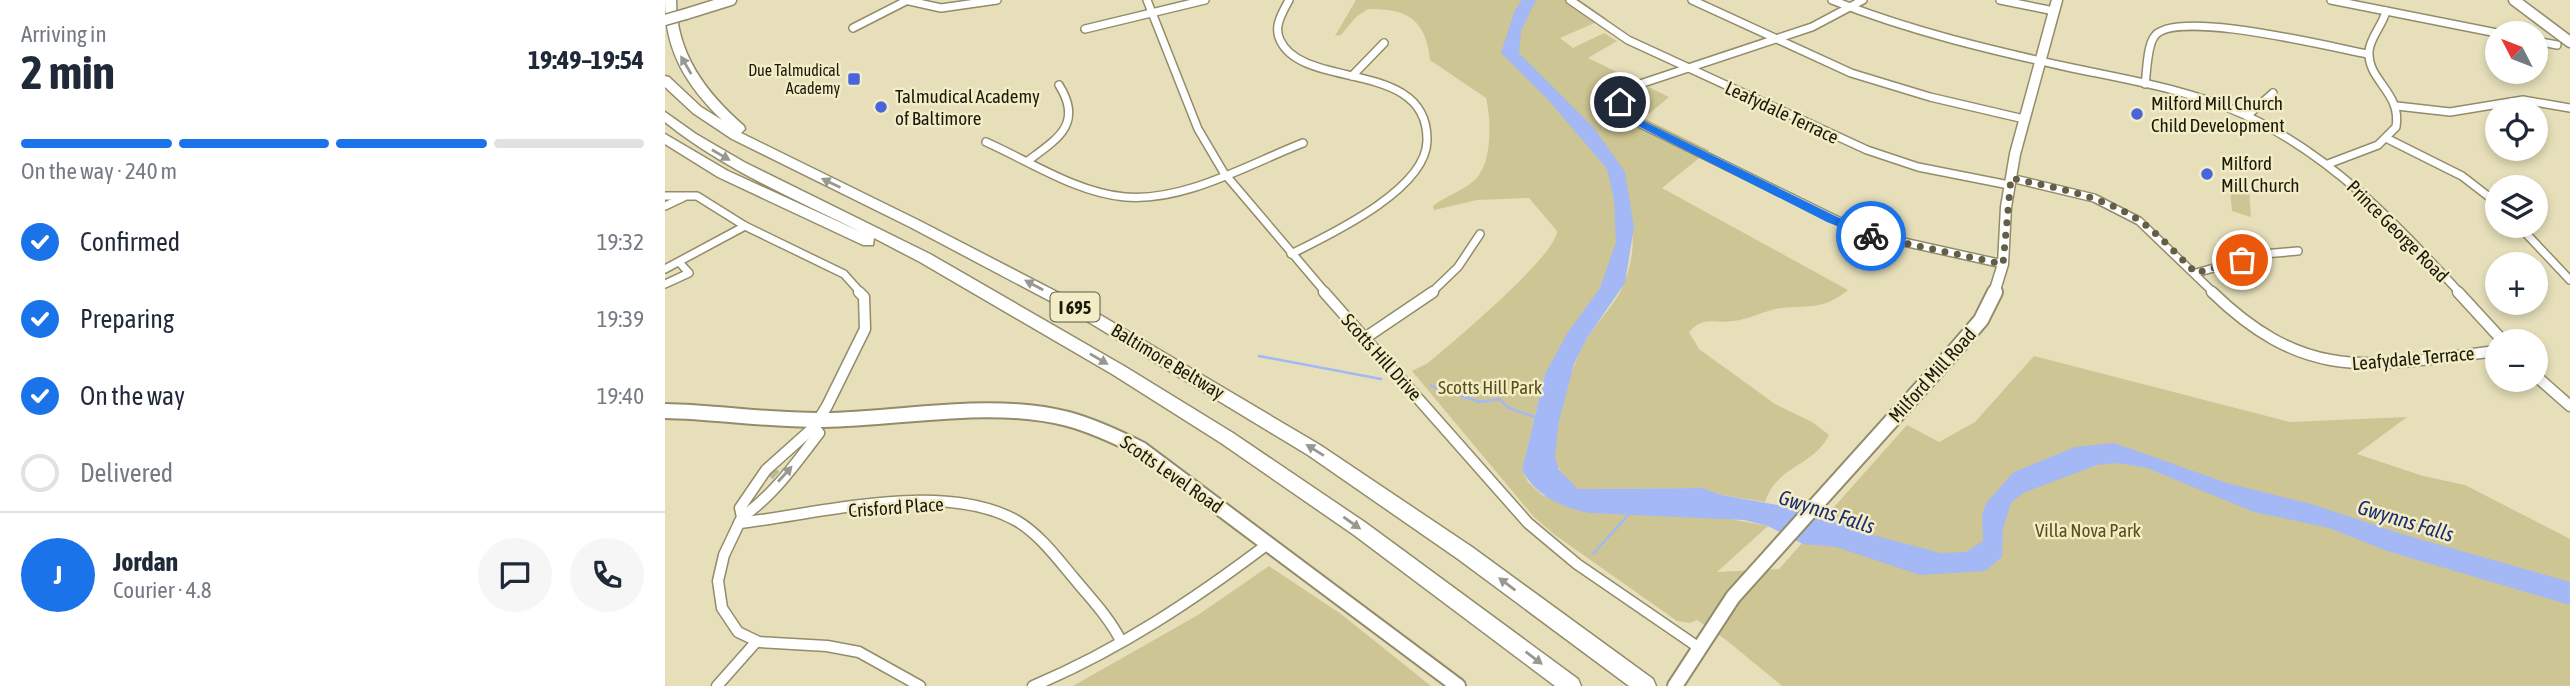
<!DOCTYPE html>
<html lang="en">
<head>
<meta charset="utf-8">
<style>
	:root { --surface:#fff; --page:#f6f6f7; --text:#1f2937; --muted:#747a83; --line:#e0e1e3; --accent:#1a73e8 }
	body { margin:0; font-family:"Asap Condensed",sans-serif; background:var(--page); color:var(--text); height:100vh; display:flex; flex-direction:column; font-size:26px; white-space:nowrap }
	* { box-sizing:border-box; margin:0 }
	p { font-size:23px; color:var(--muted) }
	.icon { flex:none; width:38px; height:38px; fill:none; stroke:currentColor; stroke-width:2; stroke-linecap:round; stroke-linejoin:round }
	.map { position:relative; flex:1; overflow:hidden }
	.panel { display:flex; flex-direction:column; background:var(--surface); width:665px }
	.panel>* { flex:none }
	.needle { width:46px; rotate:312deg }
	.tools { position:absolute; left:1820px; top:21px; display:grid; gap:14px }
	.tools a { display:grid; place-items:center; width:63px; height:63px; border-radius:50%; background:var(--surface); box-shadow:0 4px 10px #0003; font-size:35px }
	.pin { position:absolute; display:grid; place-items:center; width:60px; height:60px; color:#fff; margin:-30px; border:4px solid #fff; border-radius:50%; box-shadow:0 2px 7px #0007 }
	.courier { position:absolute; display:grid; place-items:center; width:70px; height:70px; margin:-35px; border:5px solid #1a73e8; border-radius:50%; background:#fff; color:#222; box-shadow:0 2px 9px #0007 }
	.summary em { font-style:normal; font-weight:700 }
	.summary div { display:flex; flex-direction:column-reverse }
	.summary { display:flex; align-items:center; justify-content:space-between; height:119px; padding:0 21px }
	h1 { font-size:46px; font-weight:700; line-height:52px }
	.bar { display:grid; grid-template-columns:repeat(4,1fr); gap:10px 7px; align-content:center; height:84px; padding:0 21px }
	.bar i { height:9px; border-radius:5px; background:var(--line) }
	.bar .on { background:var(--accent) }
	.bar p { grid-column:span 4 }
	.line { display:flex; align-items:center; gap:18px; padding:0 21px; border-top:2px solid var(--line) }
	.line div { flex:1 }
	.round { display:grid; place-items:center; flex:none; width:74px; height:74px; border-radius:37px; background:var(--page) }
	ol { padding:0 21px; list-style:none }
	li { display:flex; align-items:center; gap:21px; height:77px }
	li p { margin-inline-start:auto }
	li .icon { padding:7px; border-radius:50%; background:var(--accent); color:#fff; stroke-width:4 }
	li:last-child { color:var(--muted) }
	li i { width:38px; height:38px; border:4px solid var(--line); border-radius:50% }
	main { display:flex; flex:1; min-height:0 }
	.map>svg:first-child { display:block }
	.green { fill:#cdc593 }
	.water { fill:#a3b8f5 }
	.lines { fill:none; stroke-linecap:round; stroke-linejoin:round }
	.stream { stroke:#a3b8f5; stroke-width:2.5 }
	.street-tunnel { stroke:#bdb797; stroke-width:10; stroke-dasharray:10 5; stroke-linecap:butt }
	.street-far1-casing { stroke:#928c6a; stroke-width:10 }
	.street-casing { stroke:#928c6a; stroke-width:13 }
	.secondary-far1-casing { stroke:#928c6a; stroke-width:13 }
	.secondary-casing { stroke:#928c6a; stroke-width:18 }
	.highway-casing { stroke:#928c6a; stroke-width:3 }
	.street-far1 { stroke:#fff; stroke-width:7 }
	.street { stroke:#fff; stroke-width:10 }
	.secondary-far1 { stroke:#fff; stroke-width:10 }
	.secondary { stroke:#fff; stroke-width:14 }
	.highway { fill:#fff; fill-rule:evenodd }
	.secondary-bridge-casing { stroke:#928c6a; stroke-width:13; stroke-linecap:butt }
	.secondary-bridge { stroke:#fff; stroke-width:10 }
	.oneway { fill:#989891 }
	.route { fill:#1a73e8 }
	.done { stroke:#625e48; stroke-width:7; stroke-dasharray:0 12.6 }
	.poi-dot { fill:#4965d9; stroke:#f3edc7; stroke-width:2.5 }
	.labels { text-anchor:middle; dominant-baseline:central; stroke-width:5; stroke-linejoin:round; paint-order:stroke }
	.far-poi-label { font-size:16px; fill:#1b190b; stroke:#f3edc7; text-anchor:end }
	.shield { fill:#f3edc7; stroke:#5c5943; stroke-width:2 }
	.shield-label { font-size:18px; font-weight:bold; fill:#1b190b }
	.poi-label { font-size:19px; fill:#1b190b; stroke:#f3edc7; text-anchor:start }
	.street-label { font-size:19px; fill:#1b190b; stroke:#f3edc7 }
	.park-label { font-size:19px; fill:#584f1b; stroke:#f3edc7 }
	.water-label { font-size:21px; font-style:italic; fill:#1d2c71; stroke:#f3edc7 }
</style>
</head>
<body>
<main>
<section class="panel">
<div class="summary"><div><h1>2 min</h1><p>Arriving in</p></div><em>19:49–19:54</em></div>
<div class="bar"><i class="on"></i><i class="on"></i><i class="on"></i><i></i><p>On the way · 240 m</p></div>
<ol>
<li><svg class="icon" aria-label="check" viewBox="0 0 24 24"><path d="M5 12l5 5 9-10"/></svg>Confirmed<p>19:32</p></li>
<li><svg class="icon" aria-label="check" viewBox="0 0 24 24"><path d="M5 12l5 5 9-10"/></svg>Preparing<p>19:39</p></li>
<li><svg class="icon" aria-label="check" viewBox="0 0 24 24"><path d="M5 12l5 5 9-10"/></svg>On the way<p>19:40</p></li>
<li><i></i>Delivered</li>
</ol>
<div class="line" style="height:126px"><b class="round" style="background:var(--accent);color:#fff">J</b><div><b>Jordan</b><p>Courier · 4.8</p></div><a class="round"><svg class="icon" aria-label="chat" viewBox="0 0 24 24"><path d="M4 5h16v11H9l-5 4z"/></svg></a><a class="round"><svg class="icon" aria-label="phone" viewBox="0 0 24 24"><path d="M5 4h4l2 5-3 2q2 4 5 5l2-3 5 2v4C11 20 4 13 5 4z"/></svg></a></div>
</section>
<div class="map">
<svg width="1905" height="686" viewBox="0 0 1905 686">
	<rect width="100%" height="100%" fill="#e6dfba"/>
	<g class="green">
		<path d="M 691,0 L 915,0 L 941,18 L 895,38 L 908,48 L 939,33 L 952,41 L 923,58 L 1004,97 L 979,118 L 1044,150 L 997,188 L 1183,290 C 1158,310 1146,305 1116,308 C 1100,310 1085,319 1069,321 C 1050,324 1039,315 1024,332 L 1034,349 L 1110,404 L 1147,422 L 1164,435 C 1147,468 1113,464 1100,502 L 1057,495 L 1037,488 L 913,489 C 901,480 891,469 890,454 C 888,422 906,367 921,340 C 932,321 953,302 960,281 C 973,248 967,219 961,186 L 956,255 L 880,374 L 857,470 L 863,482 L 877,495 L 924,513 L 1048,516 L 1103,526 L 1052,572 L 1114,569 L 1242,425 L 1274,442 L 1310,422 L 1369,356 L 1625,422 L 1742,417 L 1692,454 L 1758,476 L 1800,485 L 1905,539 L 1905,686 L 1117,686 L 1060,639 L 1032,620 L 1025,623 L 1012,621 L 890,535 L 869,517 L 747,371 L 763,363 C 787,343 892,255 892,231 L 864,198 L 812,200 L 769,210 L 768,206 C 782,195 804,189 814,175 C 827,157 826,118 821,98 L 765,60 C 761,21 744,8 703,9 L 691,17 L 676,35 L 670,36 Z"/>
		<path d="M 1565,189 L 1584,190 L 1586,217 L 1567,211 Z"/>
		<path d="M 604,566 L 676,614 L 766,686 L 408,686 L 533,615 Z"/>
	</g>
	<path class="water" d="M 857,0 L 871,0 L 856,31 L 854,53 L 929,128 L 960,172 L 969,227 L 960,283 L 922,338 L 909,364 L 894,421 L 890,455 L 894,470 L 913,489 L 1037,488 L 1057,495 L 1162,514 L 1188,530 L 1276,553 L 1301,552 L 1318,541 L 1317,516 L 1321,503 L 1349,472 L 1410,447 L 1449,443 L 1562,483 L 1646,504 L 1740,535 L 1905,582 L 1905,605 L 1722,551 L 1664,528 L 1589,512 L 1482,468 L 1452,463 L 1432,465 L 1358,493 L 1346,503 L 1338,528 L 1337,557 L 1320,571 L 1255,575 L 1171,547 L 1138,544 L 1103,526 L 1079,520 L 924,513 C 896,507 871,496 857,470 L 880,374 L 903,332 L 935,288 L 951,242 L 949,200 L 942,169 L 885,102 L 836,53 L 850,10 Z"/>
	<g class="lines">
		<g class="stream">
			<path d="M 594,356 L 716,379"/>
			<path d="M 766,386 L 815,402 L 835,399 L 842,407 L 872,418"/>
			<path d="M 928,554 L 965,513"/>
		</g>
		<path class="street-tunnel" d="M 104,476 L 112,467"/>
		<defs>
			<g id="street-far1">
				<path d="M 240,0 L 276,8 L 332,0"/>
				<path d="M 482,0 L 533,129 L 559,173 L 661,293"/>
				<path d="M 624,0 C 618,12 608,26 615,40 C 638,91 764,58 762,141 C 761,190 664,235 626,254"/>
				<path d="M 905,0 L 963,40 L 1202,150 L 1253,167 L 1344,185"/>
				<path d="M 1027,0 L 1186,73 L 1265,97 L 1359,119"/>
				<path d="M 1167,0 C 1245,31 1325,50 1407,68 C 1464,80 1526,90 1580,115 C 1666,155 1732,224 1795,293"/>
				<path d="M 1198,0 L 1147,27 L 972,85 L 960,92 L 956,107 L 972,122 L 1198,233 L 1338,264"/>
				<path d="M 1335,0 L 1389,11"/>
				<path d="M 1666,0 L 1832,33"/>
				<path d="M 188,28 L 241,1"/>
				<path d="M 420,29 L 540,0"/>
				<path d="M 1871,41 L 1892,45"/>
				<path d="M 687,76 L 719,43"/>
				<path d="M 1480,84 C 1482,71 1482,47 1489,37 C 1507,7 1669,48 1703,54"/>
				<path d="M 1732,106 L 1785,112 L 1858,100 L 1905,108"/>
				<path d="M 1582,116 L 1608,93"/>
				<path d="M 1723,139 L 1797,176 L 1832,203"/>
				<path d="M 321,142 C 364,161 412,193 460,197 C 520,202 584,164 638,143"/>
				<path d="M 364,160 C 394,138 418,123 394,85"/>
				<path d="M 1663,164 L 1713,145 L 1731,127 C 1737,92 1702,81 1704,51 C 1705,37 1718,25 1721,11"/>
				<path d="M 1346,178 L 1429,198 L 1474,221 L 1549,293"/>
				<path d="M 0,196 L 32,196 L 80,226 L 179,274 L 196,293"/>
				<path d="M 0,206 L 19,197"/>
				<path d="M 1854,226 L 1905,280"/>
				<path d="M 0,269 L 80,226"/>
				<path d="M 1531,273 L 1599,254 L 1633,251"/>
				<path d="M 0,284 L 24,273 L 14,262"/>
				<path d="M 766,293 L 793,267 L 815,234"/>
			</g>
			<g id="street">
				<path d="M 194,292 L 199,297 L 200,329 L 162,406 L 149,427 L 101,470 L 75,508 L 77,517 L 59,555 L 53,581 L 57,608 L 73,632 L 94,642 L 162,646 L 194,652 L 255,686"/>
				<path d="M 659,292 L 863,523 L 912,564 L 1033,647"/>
				<path d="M 1547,292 C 1644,386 1709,365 1832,351"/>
				<path d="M 1793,292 L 1838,341"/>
				<path d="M 700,338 L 768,292"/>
				<path d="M 1871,376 L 1905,406"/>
				<path d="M 77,517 C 109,495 131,463 154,433 L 149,427"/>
				<path d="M 74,523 C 155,514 278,479 352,521 C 374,534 392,558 408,577 C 425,598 444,617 456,641"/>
				<path d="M 52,686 L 91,642"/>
				<path d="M 368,686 C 454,650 530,599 604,543"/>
			</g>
			<g id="secondary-far1">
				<path d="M 1849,0 L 1905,42"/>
				<path d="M 21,14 L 66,0"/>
				<path d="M 1329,293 L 1338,264 L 1341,207 L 1350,154 L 1392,0"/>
			</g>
			<g id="secondary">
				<path d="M 0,411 C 53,412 106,421 159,420 C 239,419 324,399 403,419 C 429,426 452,437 476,449 L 793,686"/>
				<path d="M 1010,686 L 1068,597 L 1292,348 L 1316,320 L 1330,292"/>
			</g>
			<g id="highway">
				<path d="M 0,0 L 11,0 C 11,53 40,92 79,126 L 80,129 L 76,133 L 255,221 L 427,310 L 655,445 L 807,547 L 988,679 L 991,686 L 964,686 L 793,559 L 643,455 L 417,318 L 245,227 L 67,139 L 28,113 L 0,87 L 0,76 L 4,77 L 36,107 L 57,120 C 21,85 0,51 0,0 Z"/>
				<path d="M 0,112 L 31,134 L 79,162 L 265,254 L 459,366 L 568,433 L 701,523 L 913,679 L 916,686 L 890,686 L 689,535 L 556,443 L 447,374 L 255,262 L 209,238 L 208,245 L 198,245 L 53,177 L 0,144 L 0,134 L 63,171 L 196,232 C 130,199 58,169 0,122 Z"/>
			</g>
		</defs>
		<use href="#street-far1" class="street-far1-casing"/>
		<use href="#street" class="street-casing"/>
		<use href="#secondary-far1" class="secondary-far1-casing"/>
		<use href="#secondary" class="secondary-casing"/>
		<use href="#highway" class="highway-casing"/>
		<use href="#street-far1" class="street-far1"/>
		<use href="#street" class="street"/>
		<use href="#secondary-far1" class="secondary-far1"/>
		<use href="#secondary" class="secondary"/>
		<use href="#highway" class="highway"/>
		<defs>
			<path id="secondary-bridge" d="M 0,20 L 21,14"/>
		</defs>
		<use href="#secondary-bridge" class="secondary-bridge-casing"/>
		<use href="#secondary-bridge" class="secondary-bridge"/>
	</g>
	<defs><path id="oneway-solid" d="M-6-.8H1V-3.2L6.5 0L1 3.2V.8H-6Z" transform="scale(1.75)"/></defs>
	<g class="oneway">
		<use href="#oneway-solid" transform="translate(21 65) rotate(-120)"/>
		<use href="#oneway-solid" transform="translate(56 155) rotate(30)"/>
		<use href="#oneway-solid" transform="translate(166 183) rotate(-154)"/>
		<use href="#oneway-solid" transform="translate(369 285) rotate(-152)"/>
		<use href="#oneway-solid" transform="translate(434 359) rotate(30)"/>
		<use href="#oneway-solid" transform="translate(650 450) rotate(-148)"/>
		<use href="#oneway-solid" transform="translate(120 474) rotate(-48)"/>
		<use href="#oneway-solid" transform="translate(687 523) rotate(35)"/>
		<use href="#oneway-solid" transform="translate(842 584) rotate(-143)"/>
		<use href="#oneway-solid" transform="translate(869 658) rotate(37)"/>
	</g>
	<path class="route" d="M 951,100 L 958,100 L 963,112 L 976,120 L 1211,236 L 1202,238 L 1162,222 L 969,124 L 956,115 Z"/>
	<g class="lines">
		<path class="done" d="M 1206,236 L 1338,264 L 1346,178 C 1390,188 1436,195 1475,221 C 1496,236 1513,256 1531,273 L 1577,260"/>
	</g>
	<g class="poi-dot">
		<rect x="182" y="72" width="14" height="14" rx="3.5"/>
		<circle cx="216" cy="107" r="7"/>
		<circle cx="1472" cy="114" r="7"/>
		<circle cx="1542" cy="174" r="7"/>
	</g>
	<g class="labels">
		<g class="far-poi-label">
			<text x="175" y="70">Due Talmudical<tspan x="175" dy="18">Academy</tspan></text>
		</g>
		<rect class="shield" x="385.5" y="292.5" width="49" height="29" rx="5"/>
		<g class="shield-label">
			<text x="410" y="307">I 695</text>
		</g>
		<g class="poi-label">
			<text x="230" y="96">Talmudical Academy<tspan x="230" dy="22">of Baltimore</tspan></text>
			<text x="1486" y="103">Milford Mill Church<tspan x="1486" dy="22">Child Development</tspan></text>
			<text x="1556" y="163">Milford<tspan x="1556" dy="22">Mill Church</tspan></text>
		</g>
		<g class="street-label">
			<text transform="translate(1117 112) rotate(25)">Leafydale Terrace</text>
			<text transform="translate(1733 231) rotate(45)">Prince George Road</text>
			<text transform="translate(717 357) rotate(48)">Scotts Hill Drive</text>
			<text transform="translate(1748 358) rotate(-5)">Leafydale Terrace</text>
			<text transform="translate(503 361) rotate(31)">Baltimore Beltway</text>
			<text transform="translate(1267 375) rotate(-48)">Milford Mill Road</text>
			<text transform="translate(507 474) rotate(35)">Scotts Level Road</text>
			<text transform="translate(231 507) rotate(-4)">Crisford Place</text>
		</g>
		<g class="park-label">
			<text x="825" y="387">Scotts Hill Park</text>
			<text x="1423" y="530">Villa Nova Park</text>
		</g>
		<g class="water-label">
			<text transform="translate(1162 511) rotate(18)">Gwynns Falls</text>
			<text transform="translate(1741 520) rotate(17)">Gwynns Falls</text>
		</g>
	</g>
</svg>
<div class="tools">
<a><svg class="needle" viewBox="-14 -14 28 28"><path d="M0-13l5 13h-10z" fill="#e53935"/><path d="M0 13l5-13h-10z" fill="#747a83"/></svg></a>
<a><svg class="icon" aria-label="locate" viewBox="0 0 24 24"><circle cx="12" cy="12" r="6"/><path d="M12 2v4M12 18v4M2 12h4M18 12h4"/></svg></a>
<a><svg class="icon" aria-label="layers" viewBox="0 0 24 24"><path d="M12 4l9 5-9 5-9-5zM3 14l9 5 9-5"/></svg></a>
<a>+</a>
<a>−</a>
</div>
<div class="pin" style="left:1577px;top:260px;background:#ea580c"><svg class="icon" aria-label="bag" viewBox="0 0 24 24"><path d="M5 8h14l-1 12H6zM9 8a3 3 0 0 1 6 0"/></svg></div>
<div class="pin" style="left:955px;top:102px;background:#1f2937"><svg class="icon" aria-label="home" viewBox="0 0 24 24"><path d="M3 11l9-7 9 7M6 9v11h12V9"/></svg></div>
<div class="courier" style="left:1206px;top:236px"><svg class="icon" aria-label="bike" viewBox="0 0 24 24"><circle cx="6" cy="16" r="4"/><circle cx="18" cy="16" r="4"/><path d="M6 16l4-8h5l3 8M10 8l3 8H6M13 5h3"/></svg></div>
</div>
</main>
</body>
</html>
